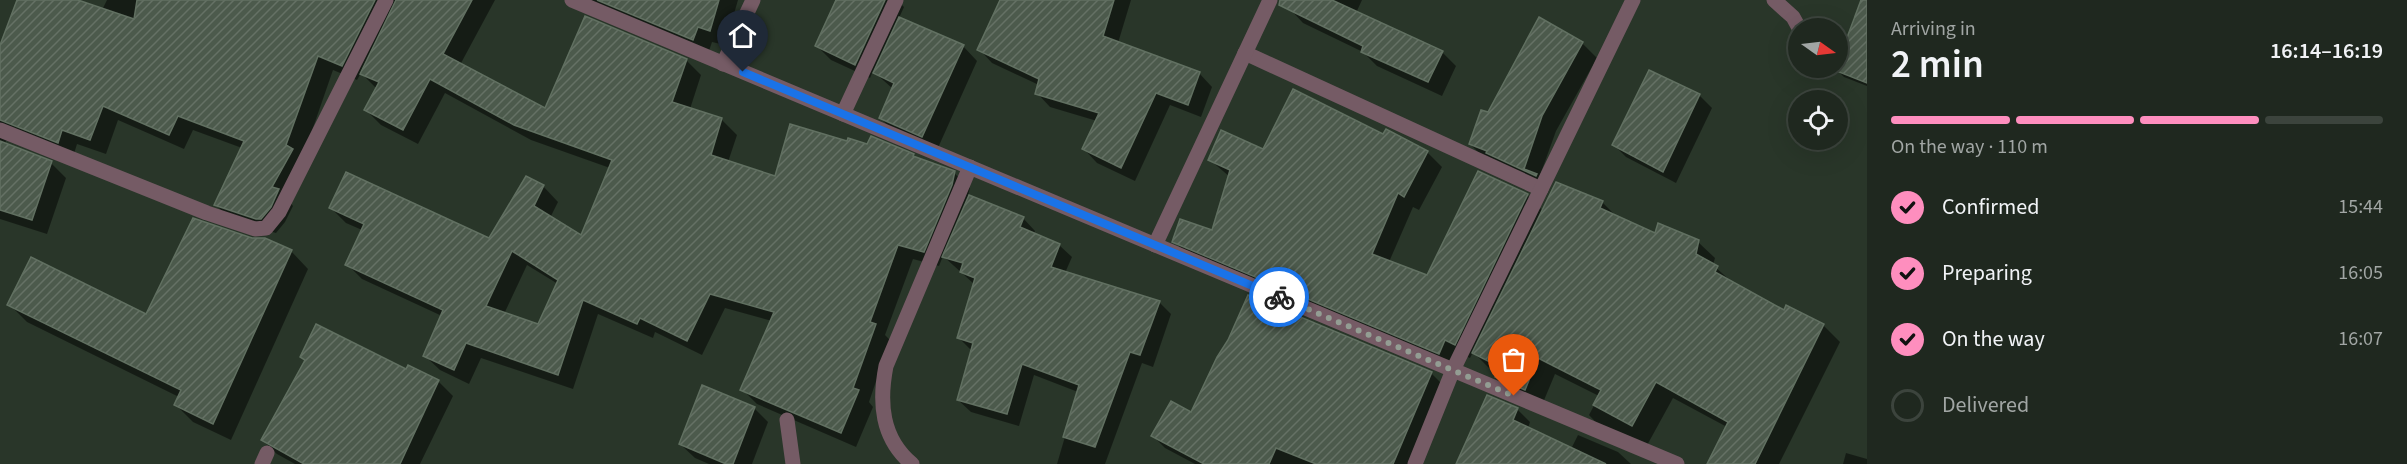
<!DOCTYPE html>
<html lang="en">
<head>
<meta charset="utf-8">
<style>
	:root { --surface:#1f281f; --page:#273028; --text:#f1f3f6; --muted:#a1a6a4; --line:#3c443d; --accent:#fe8ebe }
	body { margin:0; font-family:"Source Sans 3",sans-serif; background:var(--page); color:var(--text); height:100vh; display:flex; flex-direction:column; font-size:22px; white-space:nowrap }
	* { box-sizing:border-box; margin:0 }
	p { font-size:20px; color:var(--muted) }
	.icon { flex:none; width:33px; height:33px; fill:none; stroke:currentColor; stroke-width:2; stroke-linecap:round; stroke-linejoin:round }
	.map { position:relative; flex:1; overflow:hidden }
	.details { display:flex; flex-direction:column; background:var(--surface); width:540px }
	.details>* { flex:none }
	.needle { width:39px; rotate:104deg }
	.tools { position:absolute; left:1788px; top:18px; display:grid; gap:12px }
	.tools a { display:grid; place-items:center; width:60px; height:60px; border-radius:50%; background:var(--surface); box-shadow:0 6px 24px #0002,0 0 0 2px var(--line); font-size:30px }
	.pin { position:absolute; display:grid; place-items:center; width:51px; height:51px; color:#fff; margin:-62px -26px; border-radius:50% 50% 50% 0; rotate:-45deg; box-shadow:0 0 6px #0007 }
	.pin .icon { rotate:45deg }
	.courier { position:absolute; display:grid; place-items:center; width:60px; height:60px; margin:-30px; border:4px solid #1a73e8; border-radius:50%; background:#fff; color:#222; box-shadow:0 2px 8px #0007 }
	.overview em { font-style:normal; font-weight:600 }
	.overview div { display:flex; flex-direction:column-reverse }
	.overview { display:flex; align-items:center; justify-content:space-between; height:102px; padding:0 24px }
	h1 { font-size:39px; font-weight:600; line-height:45px }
	.bar { display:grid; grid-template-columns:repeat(4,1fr); gap:9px 6px; align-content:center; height:72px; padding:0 24px }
	.bar i { height:8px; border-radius:4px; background:var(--line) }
	.bar .current { background:var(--accent) }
	.bar p { grid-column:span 4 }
	ol { padding:0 24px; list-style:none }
	li { display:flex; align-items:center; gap:18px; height:66px }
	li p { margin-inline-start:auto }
	li .icon { padding:6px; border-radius:50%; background:var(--accent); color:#111; stroke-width:4 }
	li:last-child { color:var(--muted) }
	li i { width:33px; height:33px; border:3px solid var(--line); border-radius:50% }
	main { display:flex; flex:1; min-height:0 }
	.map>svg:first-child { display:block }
	.shadow { fill:#0007; fill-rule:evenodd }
	.building { fill:url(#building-hatch); stroke:#617061; stroke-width:1.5; fill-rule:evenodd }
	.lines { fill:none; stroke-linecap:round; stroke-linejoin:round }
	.service { stroke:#755b65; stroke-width:15 }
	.minor { stroke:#755b65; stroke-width:15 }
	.done { stroke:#939d93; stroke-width:6; stroke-dasharray:0 10.8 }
	.route { stroke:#1a73e8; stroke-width:8 }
</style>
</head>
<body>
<main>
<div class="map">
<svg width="1867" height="464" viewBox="0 0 1867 464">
	<defs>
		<pattern id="building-hatch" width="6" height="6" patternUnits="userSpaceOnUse" patternTransform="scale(1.5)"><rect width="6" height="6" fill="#4c5a4c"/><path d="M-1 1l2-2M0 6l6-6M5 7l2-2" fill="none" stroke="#657165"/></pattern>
	</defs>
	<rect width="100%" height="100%" fill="#293629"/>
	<g class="shadow">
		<path d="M 19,0 L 75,0 L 102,10 L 107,0 L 495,0 L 460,65 L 546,110 L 686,60 L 701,75 L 690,109 L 722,120 L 737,135 L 728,162 L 776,177 L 848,143 L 868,146 L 872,138 L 913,156 L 917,159 L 954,173 L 970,188 L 968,196 L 1023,218 L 1035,231 L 1034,235 L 1059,245 L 1072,257 L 1065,273 L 1159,302 L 1171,314 L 1153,367 L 1142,363 L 1105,464 L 1057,464 L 1078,392 L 1034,375 L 1019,426 L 971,412 L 958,400 L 972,351 L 959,338 L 974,284 L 943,256 L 939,266 L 913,259 L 885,335 L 890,340 L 869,402 L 873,407 L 856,447 L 757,404 L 742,389 L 772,321 L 725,308 L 702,355 L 655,332 L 653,338 L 598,314 L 573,389 L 481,358 L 469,384 L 440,370 L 424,355 L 442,316 L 362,279 L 347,264 L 362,230 L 346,223 L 331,208 L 489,240 L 543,186 L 558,202 L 550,218 L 582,237 L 610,168 L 531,140 L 445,93 L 418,144 L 381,125 L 366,110 L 377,89 L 361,73 L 357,80 L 333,70 L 288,200 L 293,206 L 285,222 L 276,233 L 231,220 L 216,205 L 242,148 L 193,130 L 184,149 L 118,120 L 106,154 L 77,144 L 73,157 L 14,135 L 6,141 L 5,144 L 51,163 L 66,178 L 47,234 L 0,219 L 0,50 ZM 527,265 L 558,284 L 539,326 L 504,314 Z"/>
		<path d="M 581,0 L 738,0 L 725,45 L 712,42 L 708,54 Z"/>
		<path d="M 838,0 L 897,0 L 904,7 L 899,18 L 963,46 L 977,61 L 937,150 L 895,132 L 880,118 L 893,89 L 873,71 L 870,78 L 831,60 L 817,46 Z"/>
		<path d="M 1002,0 L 1131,0 L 1118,43 L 1199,73 L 1212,87 L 1201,117 L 1170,105 L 1135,181 L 1097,163 L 1084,149 L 1097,121 L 1050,107 L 1037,93 L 1039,85 L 992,63 L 979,49 Z"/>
		<path d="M 1293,0 L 1362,0 L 1356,13 L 1442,52 L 1456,66 L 1442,96 L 1377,66 L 1363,52 L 1303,23 L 1289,8 Z"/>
		<path d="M 1854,17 L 1867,22 L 1867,86 L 1844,77 L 1836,69 Z"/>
		<path d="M 1540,19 L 1582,43 L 1597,58 L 1556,131 L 1539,178 L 1550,189 L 1484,158 L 1470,144 Z"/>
		<path d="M 1699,95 L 1712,108 L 1676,183 L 1626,157 L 1613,144 Z"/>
		<path d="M 1384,136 L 1427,152 L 1442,167 L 1419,210 L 1413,207 L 1389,262 L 1428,277 L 1527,195 L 1543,211 L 1602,202 L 1618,218 L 1656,235 L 1698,242 L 1715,258 L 1713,265 L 1733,283 L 1784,312 L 1823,325 L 1840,342 L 1779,464 L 1715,464 L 1727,427 L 1673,398 L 1645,449 L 1605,432 L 1589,415 L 1599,396 L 1555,374 L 1542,405 L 1514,393 L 1497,377 L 1499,373 L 1490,369 L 1473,352 L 1470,358 L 1460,354 L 1454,367 L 1189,256 L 1174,241 L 1213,232 L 1230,177 L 1210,160 L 1264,151 Z"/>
		<path d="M 291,251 L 308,269 L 231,440 L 193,422 L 176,405 L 179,397 L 27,322 L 9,304 L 147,316 Z"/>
		<path d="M 409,367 L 439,382 L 453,396 L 420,464 L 295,464 L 277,454 L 262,440 L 407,371 Z"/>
		<path d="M 1431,373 L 1443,385 L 1411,464 L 1195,464 L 1165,448 L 1153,436 L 1191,414 Z"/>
		<path d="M 754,408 L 768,422 L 752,464 L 709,464 L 695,458 L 680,444 Z"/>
		<path d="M 1517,409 L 1530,422 L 1528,428 L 1571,449 L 1578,435 L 1618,452 L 1631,464 L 1459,464 Z"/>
		<path d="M 1846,453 L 1867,459 L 1867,464 L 1843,464 Z"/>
	</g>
	<g class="building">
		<path d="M 17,0 L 78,0 L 134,19 L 137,0 L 375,0 L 342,66 L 318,56 L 286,145 L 293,149 L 272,187 L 279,189 L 271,207 L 261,219 L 256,219 L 214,205 L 244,141 L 178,116 L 169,135 L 103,106 L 90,140 L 62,130 L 58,143 L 0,120 L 0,45 Z"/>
		<path d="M 396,0 L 472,0 L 443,54 L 545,108 L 585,16 L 687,59 L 672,102 L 722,118 L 711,155 L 775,176 L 790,124 L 847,141 L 848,138 L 867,144 L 871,136 L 914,154 L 913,156 L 955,171 L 952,185 L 924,252 L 898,245 L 870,322 L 876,324 L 853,388 L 859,390 L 841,433 L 740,390 L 774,312 L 710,294 L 687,341 L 640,318 L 637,324 L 583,300 L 558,375 L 466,343 L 454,370 L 423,356 L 443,310 L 345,265 L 364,224 L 329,208 L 346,172 L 489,238 L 526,176 L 544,185 L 534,206 L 581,235 L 612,160 L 514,125 L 430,79 L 403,130 L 364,110 L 379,82 L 360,74 ZM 512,251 L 558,280 L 538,324 L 486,306 Z"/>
		<path d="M 597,0 L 719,0 L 710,31 L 698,27 L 693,40 Z"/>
		<path d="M 836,0 L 885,0 L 855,65 L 815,46 Z"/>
		<path d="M 1000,0 L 1114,0 L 1103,36 L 1200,72 L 1188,105 L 1156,93 L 1121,168 L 1082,149 L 1099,113 L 1035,94 L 1039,79 L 977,50 Z"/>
		<path d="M 1280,0 L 1332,0 L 1443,51 L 1428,82 L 1361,52 L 1363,46 L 1279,5 Z"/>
		<path d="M 1861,0 L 1867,0 L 1867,83 L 1834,70 L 1838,68 L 1838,62 Z"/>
		<path d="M 899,17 L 964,45 L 922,137 L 879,118 L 894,83 L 873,73 Z"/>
		<path d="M 1539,17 L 1583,42 L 1542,116 L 1524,169 L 1537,174 L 1536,176 L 1486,153 L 1487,151 L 1469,144 L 1481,110 L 1488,112 Z"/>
		<path d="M 1649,70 L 1700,94 L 1663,172 L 1612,145 Z"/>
		<path d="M 1293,89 L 1383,134 L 1386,129 L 1428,151 L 1404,197 L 1398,193 L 1372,254 L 1427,275 L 1478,171 L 1528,194 L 1455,345 L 1445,340 L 1439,354 L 1172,242 L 1180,219 L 1212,230 L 1230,170 L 1208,160 L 1221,130 L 1263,149 Z"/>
		<path d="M 0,141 L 52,161 L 32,220 L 0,210 Z"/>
		<path d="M 1556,182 L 1603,201 L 1600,208 L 1655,233 L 1658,223 L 1699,240 L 1696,254 L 1718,266 L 1715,272 L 1784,310 L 1786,305 L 1824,324 L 1755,464 L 1707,464 L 1728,422 L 1656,382 L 1632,426 L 1593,405 L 1601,390 L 1538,358 L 1525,390 L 1495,377 L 1500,367 L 1472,353 Z"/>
		<path d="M 969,195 L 1024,217 L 1020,227 L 1060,244 L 1051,267 L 1160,301 L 1140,355 L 1130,352 L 1095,447 L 1063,437 L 1079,385 L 1022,364 L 1007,414 L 957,400 L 973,343 L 957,338 L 975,278 L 960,272 L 963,263 L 942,257 Z"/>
		<path d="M 193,218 L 252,238 L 265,238 L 292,250 L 213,424 L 174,405 L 181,390 L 7,305 L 31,257 L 146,314 Z"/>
		<path d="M 1248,295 L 1432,372 L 1393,464 L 1316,464 L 1276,448 L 1269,464 L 1204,464 L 1151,436 L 1171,401 L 1191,412 L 1217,357 L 1228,340 Z"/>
		<path d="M 316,324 L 406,369 L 408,365 L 439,380 L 400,464 L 304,464 L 261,440 L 305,360 L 300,357 Z"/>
		<path d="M 702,385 L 755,407 L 733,464 L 726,464 L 679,444 Z"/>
		<path d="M 1487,395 L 1518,408 L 1513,420 L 1606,464 L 1456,464 Z"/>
	</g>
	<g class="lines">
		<path class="service" d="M 262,464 L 267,453"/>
		<g class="minor">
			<path d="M 572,0 L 1677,464"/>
			<path d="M 1774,0 L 1793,17 L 1799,28"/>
			<path d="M 1245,53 L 1541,189"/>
			<path d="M 723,64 L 753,0"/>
			<path d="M 843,114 L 896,0"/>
			<path d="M 0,130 L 207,213 L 255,229 L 266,228 L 279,212 L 386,0"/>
			<path d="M 1155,245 L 1270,0"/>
			<path d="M 787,420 L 793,464"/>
			<path d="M 912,464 C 881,438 879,402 886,366 L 970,167"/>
			<path d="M 1415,464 L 1453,370 L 1633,0"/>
		</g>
	</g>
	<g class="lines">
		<path class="done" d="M 1279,297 L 1514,396"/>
		<path class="route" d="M 743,72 L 1279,297"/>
	</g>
</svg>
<div class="tools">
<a><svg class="needle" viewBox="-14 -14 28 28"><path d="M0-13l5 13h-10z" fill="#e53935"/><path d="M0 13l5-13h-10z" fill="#a1a6a4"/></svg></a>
<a><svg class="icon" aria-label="locate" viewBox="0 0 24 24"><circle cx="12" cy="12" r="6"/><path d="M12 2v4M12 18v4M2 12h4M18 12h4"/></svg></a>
</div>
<div class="pin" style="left:1514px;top:396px;background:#ea580c"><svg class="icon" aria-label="bag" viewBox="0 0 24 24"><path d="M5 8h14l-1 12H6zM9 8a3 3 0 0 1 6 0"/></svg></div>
<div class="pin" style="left:743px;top:72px;background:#1f2937"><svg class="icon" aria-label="home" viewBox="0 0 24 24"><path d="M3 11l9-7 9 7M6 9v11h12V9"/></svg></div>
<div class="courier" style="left:1279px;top:297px"><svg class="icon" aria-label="bike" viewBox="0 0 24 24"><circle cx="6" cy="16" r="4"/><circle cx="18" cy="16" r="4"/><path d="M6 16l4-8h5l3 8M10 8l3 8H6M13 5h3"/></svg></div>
</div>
<section class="details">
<div class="overview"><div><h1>2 min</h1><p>Arriving in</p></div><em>16:14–16:19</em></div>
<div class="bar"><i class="current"></i><i class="current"></i><i class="current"></i><i></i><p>On the way · 110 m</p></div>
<ol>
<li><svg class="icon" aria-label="check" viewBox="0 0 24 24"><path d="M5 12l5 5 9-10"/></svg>Confirmed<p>15:44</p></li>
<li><svg class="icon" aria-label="check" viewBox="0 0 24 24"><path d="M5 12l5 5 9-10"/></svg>Preparing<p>16:05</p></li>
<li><svg class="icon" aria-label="check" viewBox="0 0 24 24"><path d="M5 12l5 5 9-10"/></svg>On the way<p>16:07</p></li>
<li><i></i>Delivered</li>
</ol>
</section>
</main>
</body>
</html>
